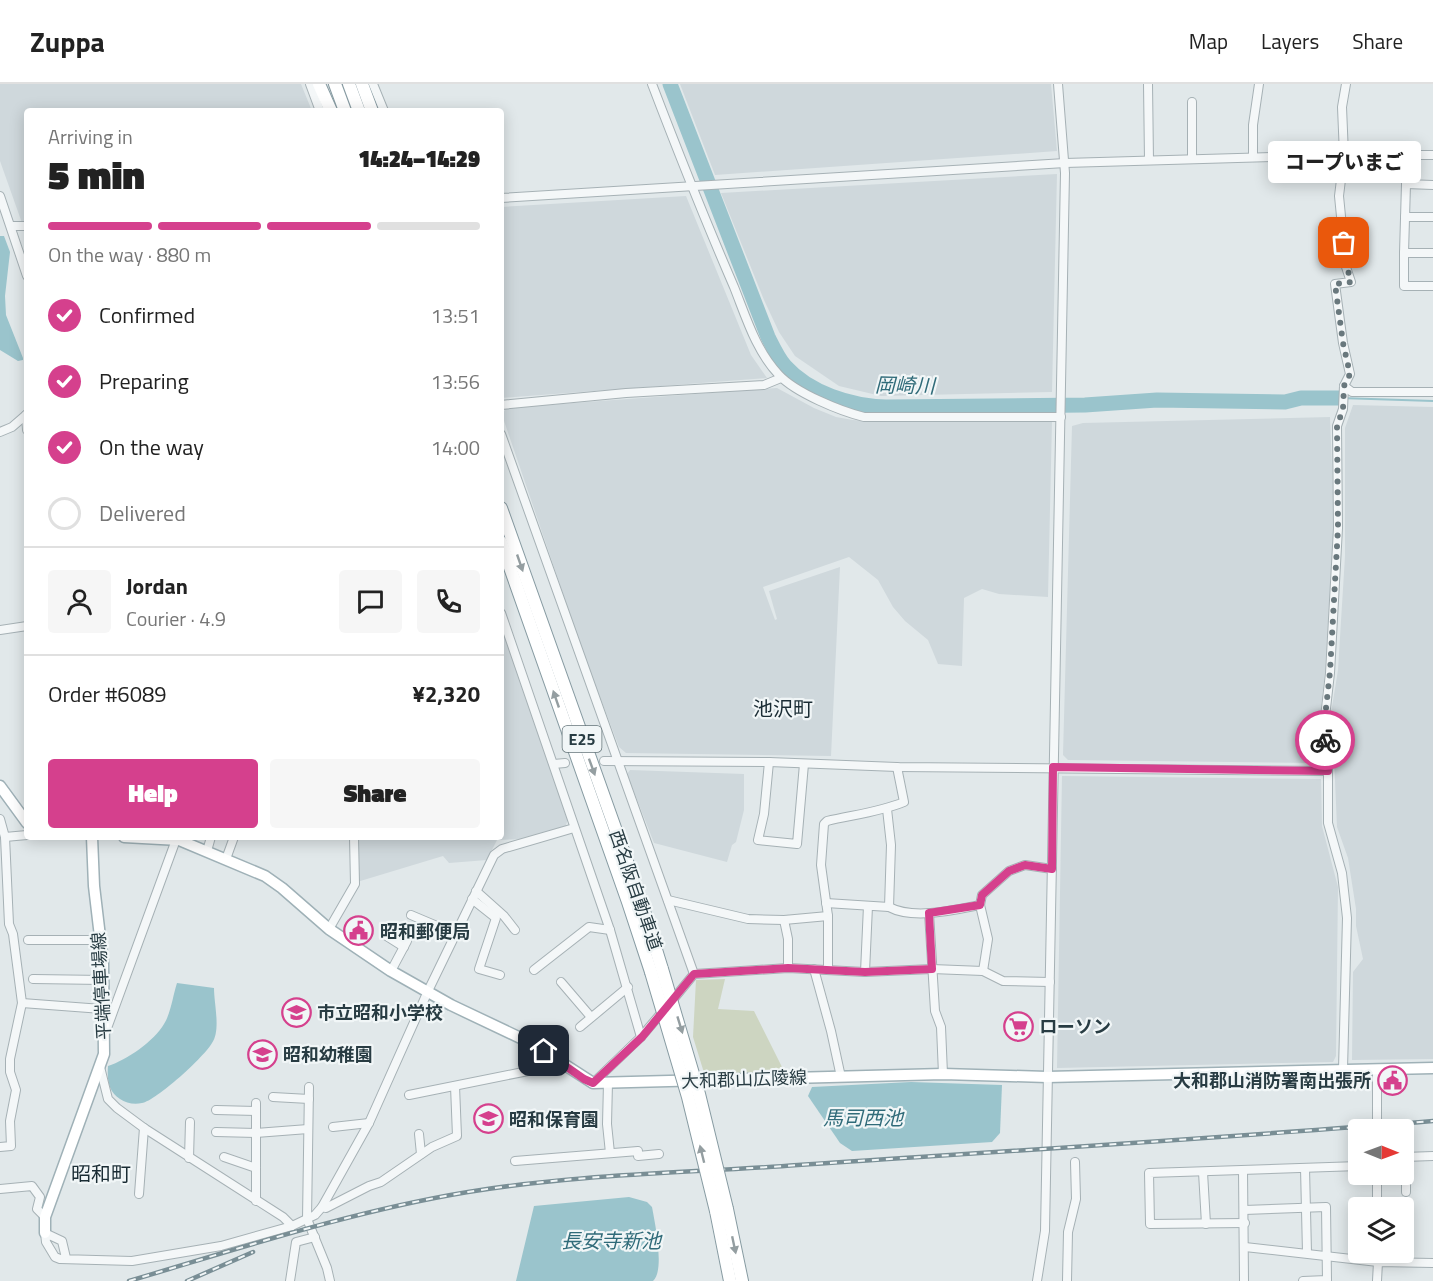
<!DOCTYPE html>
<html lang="en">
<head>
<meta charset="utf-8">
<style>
	:root { --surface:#fff; --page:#f6f6f6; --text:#222; --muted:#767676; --line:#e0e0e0; --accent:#d5408d }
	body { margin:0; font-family:"Titillium Web","Noto Sans JP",sans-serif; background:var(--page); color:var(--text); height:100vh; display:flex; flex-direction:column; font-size:22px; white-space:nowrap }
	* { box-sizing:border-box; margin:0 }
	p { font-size:20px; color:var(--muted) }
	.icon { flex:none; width:33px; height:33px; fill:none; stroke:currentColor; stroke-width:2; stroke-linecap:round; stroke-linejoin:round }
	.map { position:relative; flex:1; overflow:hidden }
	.side { position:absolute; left:24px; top:24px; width:480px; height:732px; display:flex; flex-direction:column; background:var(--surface); border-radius:6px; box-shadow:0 3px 15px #0003 }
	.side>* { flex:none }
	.needle { width:39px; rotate:91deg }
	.buttons { position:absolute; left:1348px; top:1035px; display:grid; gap:12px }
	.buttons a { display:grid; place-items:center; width:66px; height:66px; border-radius:6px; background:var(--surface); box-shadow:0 3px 15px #0003; font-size:30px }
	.pin { position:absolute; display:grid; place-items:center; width:51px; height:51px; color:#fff; margin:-26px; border-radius:12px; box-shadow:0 3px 9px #0006 }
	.courier { position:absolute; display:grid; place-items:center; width:60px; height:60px; margin:-30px; border:4px solid #d5408d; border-radius:50%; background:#fff; color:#222; box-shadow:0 2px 8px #0007 }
	.bubble { position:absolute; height:42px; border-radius:6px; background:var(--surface); box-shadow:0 3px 15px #0003; font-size:20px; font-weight:800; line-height:42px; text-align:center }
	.overview em { font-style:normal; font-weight:800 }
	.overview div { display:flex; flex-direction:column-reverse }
	.overview { display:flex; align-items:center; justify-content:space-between; height:102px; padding:0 24px }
	h1 { font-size:39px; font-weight:800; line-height:45px }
	.bar { display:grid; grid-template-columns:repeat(4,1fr); gap:9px 6px; align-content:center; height:72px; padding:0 24px }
	.bar i { height:8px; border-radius:4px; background:var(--line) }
	.bar .selected { background:var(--accent) }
	.bar p { grid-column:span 4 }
	.line { display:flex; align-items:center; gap:15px; padding:0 24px; border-top:2px solid var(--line) }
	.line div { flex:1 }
	.round { display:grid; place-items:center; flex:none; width:63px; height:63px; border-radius:6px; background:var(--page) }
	ol { padding:0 24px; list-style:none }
	li { display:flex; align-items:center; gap:18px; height:66px }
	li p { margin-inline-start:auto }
	li .icon { padding:6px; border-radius:50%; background:var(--accent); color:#fff; stroke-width:4 }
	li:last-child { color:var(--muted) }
	li i { width:33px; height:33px; border:3px solid var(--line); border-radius:50% }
	.cta { display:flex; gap:12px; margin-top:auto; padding:12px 24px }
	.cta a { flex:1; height:69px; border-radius:6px; background:var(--accent); color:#fff; font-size:24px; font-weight:800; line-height:69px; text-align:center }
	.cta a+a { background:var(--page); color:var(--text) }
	header { display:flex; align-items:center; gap:36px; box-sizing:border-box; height:84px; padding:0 30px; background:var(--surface); border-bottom:2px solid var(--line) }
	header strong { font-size:28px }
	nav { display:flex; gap:33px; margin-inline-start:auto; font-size:21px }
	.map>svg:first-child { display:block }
	.built { fill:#cfd8dc }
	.green { fill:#cdd5c1 }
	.water { fill:#9ac4cc }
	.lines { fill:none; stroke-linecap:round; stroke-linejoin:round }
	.stream { stroke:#9ac4cc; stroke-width:2 }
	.river { stroke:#9ac4cc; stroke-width:15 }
	.minor-casing { stroke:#a6b1b5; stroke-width:10 }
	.major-casing { stroke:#9fb1b7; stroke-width:13 }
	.highway-casing { stroke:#879ba2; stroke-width:14 }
	.minor { stroke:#f4f7f8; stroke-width:8 }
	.major { stroke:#fff; stroke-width:10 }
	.highway { stroke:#fff; stroke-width:12 }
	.rail-casing { stroke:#798e95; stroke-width:4.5 }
	.rail { stroke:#f1f6f7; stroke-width:2; stroke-dasharray:7; stroke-linecap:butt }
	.highway-bridge-casing { stroke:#879ba2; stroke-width:14; stroke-linecap:butt }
	.highway-bridge { stroke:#fff; stroke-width:12 }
	.oneway { fill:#949ea1 }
	.done { stroke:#69787d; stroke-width:6; stroke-dasharray:0 10.8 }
	.route { stroke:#d5408d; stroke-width:8 }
	.labels { text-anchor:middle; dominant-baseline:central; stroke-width:4.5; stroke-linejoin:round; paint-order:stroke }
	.shield { fill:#f1f6f7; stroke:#647479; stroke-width:1.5 }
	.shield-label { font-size:16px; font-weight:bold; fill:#283c43 }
	.street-label { font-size:18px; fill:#283c43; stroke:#f1f6f7 }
	.poi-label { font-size:18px; font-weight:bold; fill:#283c43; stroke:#f1f6f7; text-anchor:start }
	.water-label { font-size:20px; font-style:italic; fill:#306b79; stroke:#f1f6f7 }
	.neighbourhood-label { font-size:20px; fill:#1a2c34; stroke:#f1f6f7 }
</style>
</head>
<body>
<header>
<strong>Zuppa</strong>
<nav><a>Map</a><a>Layers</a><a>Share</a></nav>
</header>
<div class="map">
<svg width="1433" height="1197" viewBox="0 0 1433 1197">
	<rect width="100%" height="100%" fill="#e1e8ea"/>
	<g class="built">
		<path d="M 0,0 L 301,0 L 312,27 L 27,27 L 27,139 L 22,139 L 0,77 Z"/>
		<path d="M 680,0 L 1051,0 L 1057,67 L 715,91 Z"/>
		<path d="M 1057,90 L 1052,308 L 881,312 L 839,302 L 795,272 L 779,248 L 764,216 L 721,109 Z"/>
		<path d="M 686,112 L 751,271 L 767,294 L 501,314 L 501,123 Z"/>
		<path d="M 777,304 L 814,324 L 836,333 L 853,336 L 876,338 L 1052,337 L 1048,513 L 999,510 L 982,505 L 964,514 L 962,582 L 938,580 L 928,556 L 905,537 L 893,523 L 878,496 L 849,473 L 763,503 L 775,536 L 777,535 L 769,507 L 840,483 L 831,672 L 626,669 L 619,663 L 585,574 L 502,331 L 506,324 Z"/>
		<path d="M 1353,321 L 1433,323 L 1433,975 L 1352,976 L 1353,888 L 1363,875 L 1356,842 L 1356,825 L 1348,774 L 1337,743 L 1334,673 L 1330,648 L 1331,629 L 1338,586 L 1345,472 L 1345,344 Z"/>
		<path d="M 1330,333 L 1334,434 L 1325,588 L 1319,642 L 1323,673 L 1318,679 L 1068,676 L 1063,671 L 1072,342 L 1083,339 Z"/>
		<path d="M 501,543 L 568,735 L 565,744 L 526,755 L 497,756 L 487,776 L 449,779 L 443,772 L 357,798 L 356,753 L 501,753 Z"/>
		<path d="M 630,686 L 744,690 L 744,726 L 736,758 L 732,761 L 727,778 L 654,759 L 627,690 Z"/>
		<path d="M 1062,692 L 1321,695 L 1322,742 L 1338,803 L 1336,972 L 1333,978 L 1057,984 Z"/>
	</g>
	<path class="green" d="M 725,895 L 718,925 L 754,927 L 784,987 L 705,992 L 693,953 L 696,896 Z"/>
	<g class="water">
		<path d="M 0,152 L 4,152 L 10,168 L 5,212 L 6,231 L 23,274 L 23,276 L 18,277 L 0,266 Z"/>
		<path d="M 177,899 L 214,904 C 214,920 221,946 212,959 C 205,972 156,1017 142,1019 C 134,1021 126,1019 120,1015 C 108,1008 107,994 108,982 C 127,976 154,957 164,940 C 171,929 173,911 177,899 Z"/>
		<path d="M 911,998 L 1002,1001 L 1000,1049 L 992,1058 L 852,1067 L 840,1059 L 808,1012 L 812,1003 Z"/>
		<path d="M 629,1113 L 647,1118 L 652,1123 C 655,1139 665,1187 653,1197 L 516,1197 L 534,1122 Z"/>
	</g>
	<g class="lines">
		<path class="stream" d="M 1340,314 L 1433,317"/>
		<path class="river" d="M 670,0 L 768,253 C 773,263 778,274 785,282 C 809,309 851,322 886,323 L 1085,321 L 1157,316 L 1285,318 L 1301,314 L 1340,314"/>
		<defs>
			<g id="minor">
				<path d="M 310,0 L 320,27"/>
				<path d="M 373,0 L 384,27"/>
				<path d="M 652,0 C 678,68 705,136 734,203 C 746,233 756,267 779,291 C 796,309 840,327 864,333 L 1061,333"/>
				<path d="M 1148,0 L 1149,76"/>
				<path d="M 1192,18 L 1192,75"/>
				<path d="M 1404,71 L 1406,100 L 1404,169 L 1433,169"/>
				<path d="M 1253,73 L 1253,41 L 1259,0"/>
				<path d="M 1406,100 L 1433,101"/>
				<path d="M 0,112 L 27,192"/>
				<path d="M 501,114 L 1065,79 L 1344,71 L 1433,71"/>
				<path d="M 1405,133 L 1433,133"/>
				<path d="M 11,142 L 27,142"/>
				<path d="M 1404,169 L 1404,202 L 1433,202"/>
				<path d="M 1344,302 L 1352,308 L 1433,308"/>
				<path d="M 501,321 L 626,309 L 764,301 L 781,294"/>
				<path d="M 26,331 L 27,346"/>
				<path d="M 0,348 L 12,343 L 27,330"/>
				<path d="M 501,350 L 694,890"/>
				<path d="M 501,529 L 610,846 L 641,953"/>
				<path d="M 0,546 L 27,542"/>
				<path d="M 604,677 L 769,678 L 897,683 L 1328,687"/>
				<path d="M 769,678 L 764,730 L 758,756 L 797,760 L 804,680"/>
				<path d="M 554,680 L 565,679"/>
				<path d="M 887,725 L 891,761 L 889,823"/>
				<path d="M 0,735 L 5,753 L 9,840 L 13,850 L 22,919 L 10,975 L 10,988 L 16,1006 L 10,1037 L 11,1062 L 0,1063"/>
				<path d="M 5,753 L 27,751"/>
				<path d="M 207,767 L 211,753"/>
				<path d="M 226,775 L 234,753"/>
				<path d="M 476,807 L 504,832 L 515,846"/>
				<path d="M 472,815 L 496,834 L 479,885 L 500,891"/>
				<path d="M 668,816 L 748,835 L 784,836 L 828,832"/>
				<path d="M 826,819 L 889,823 C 913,836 955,826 980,821 L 982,811 L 1009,787 L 1025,781 L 1052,785"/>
				<path d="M 980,821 L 988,855 L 983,887"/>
				<path d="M 929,829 L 935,927 L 941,943 L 943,990"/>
				<path d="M 411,831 L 456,850"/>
				<path d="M 784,836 L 788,855 L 788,884"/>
				<path d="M 329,845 L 355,800 L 354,753"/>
				<path d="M 385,851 L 404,863"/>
				<path d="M 28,856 L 100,856"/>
				<path d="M 814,885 L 831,947 L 841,993"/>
				<path d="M 534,886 L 589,843 L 610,846"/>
				<path d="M 828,886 L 828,832 L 821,781 L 824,740 L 827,737 C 852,731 880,728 904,718 L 897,683"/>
				<path d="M 391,887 L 407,857"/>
				<path d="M 865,888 L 868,822"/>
				<path d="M 33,895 L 103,896"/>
				<path d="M 561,898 L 591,933"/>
				<path d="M 671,918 L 694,890 L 788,884 L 865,888 L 932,885 L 983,887 L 1003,897 L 1050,898"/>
				<path d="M 22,919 L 102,925"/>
				<path d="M 580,943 L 628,903"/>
				<path d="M 106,947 L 177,753"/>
				<path d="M 100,983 L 108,1015 L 117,1024 L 144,1044 L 283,1133 L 292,1142"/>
				<path d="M 1343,985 L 1347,834 L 1342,789 L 1328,739 L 1328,687 L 1324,642 L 1330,589 L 1338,444 L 1337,342 L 1343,325 L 1344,302 L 1350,290 L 1343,259 L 1335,200 L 1351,198 L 1346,183 L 1339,112 L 1344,71 L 1342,23 L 1346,0"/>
				<path d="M 593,999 L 641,953 L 663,927"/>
				<path d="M 608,999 L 607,1040 L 610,1069"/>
				<path d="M 309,1003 L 307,1135 L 327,1184 L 330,1197"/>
				<path d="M 409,1011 L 528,987 L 557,975"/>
				<path d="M 273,1013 L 309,1015"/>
				<path d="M 256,1019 L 256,1117"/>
				<path d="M 216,1026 L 256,1027"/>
				<path d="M 333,1043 L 369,1039"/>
				<path d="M 1377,1046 L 1377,985"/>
				<path d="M 216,1048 L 256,1049 L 308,1045"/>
				<path d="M 419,1050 L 421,1070"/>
				<path d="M 224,1073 L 256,1084"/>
				<path d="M 1404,1073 L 1433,1072"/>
				<path d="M 189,1074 L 190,1038"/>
				<path d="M 515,1077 L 638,1067 L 638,1072 L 659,1070"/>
				<path d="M 1305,1084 L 1307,1169"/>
				<path d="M 1243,1086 L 1244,1197"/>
				<path d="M 1203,1088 L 1206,1140"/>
				<path d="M 1377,1090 L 1377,1124"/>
				<path d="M 0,1105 L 32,1102 L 40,1113 L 37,1125 L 45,1133"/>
				<path d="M 1406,1108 L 1406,1073"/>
				<path d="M 139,1110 L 144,1044"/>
				<path d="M 322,1123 L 326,1124 L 369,1102 L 381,1098 L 432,1063 L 457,1052 L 455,1002"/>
				<path d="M 1244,1126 L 1326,1123 L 1327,1196 L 1303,1197"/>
				<path d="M 1245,1139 L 1150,1140 L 1149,1089 L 1359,1082"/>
				<path d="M 1245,1163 L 1378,1178 L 1378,1168"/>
				<path d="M 66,1174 L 62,1157 L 45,1149 L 46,1158 L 55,1173 L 60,1175 L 132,1177 L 221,1162 L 292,1142 L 315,1131 L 322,1123 L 369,1039 L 428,907 L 494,771 L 502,765 L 574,744"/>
				<path d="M 290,1197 L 296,1158 L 315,1153"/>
				<path d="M 1037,1197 L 1045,1147 L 1065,89 L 1058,0"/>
				<path d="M 1067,1197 L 1068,1148 L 1076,1115 L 1075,1078"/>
				<path d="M 1377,1197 L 1378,1178 L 1433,1179"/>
			</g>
			<g id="major">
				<path d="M 0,702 L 27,739"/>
				<path d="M 124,753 L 179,756 L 265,792 L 282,804 L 329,845 L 391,887 L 451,921 L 531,959 L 593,999 L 943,990 L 1047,993 L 1433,984"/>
				<path d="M 45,1149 L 45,1133 L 104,970 L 103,878 L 94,802 L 92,753"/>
			</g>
			<g id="highway">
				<path d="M 319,0 L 331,27"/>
				<path d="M 335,0 L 345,27"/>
				<path d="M 349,0 L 359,27"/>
				<path d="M 362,0 L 372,27"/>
				<path d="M 501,424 L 640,814 L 662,885"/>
				<path d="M 501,458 L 628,818 L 651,888"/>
				<path d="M 727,1125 L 742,1197"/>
				<path d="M 716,1127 L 730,1197"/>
			</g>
		</defs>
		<use href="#minor" class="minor-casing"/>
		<use href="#major" class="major-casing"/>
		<use href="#highway" class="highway-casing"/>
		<use href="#minor" class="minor"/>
		<use href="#major" class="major"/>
		<use href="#highway" class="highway"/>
		<defs>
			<g id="rail">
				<path d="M 129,1197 C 241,1164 353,1127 468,1108 C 577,1090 689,1089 798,1081 C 1010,1067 1222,1054 1433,1037"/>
				<path d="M 187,1197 L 253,1168"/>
			</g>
		</defs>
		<use href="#rail" class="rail-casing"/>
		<use href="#rail" class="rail"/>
		<defs>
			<g id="highway-bridge">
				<path d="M 662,885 L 699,1010 L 727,1125"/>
				<path d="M 651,888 L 688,1013 L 716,1127"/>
			</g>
		</defs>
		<use href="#highway-bridge" class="highway-bridge-casing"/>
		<use href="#highway-bridge" class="highway-bridge"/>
	</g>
	<defs><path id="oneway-solid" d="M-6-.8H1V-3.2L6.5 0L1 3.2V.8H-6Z" transform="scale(1.5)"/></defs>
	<g class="oneway">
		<use href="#oneway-solid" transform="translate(520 479) rotate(71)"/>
		<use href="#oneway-solid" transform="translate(556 615) rotate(-109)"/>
		<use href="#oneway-solid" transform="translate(592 683) rotate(70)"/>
		<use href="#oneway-solid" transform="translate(680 941) rotate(73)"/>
		<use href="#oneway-solid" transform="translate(702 1070) rotate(-104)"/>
		<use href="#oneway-solid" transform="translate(734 1161) rotate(78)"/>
	</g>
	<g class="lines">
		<path class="done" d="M 1325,656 L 1324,642 L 1330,588 L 1338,444 L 1337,342 L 1343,325 L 1344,302 L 1350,290 L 1343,259 L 1335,200 L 1351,198 L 1347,183 L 1344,159"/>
		<path class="route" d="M 544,967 L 584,995 L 593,999 L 642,953 L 694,890 L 788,884 L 865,888 L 932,885 L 929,829 L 980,821 L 982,811 L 1009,787 L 1025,781 L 1052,785 L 1053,683 L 1328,687 L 1325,656"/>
	</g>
	<defs>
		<symbol id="civic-ring" viewBox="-11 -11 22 22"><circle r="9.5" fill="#f1f6f7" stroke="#d5408d" stroke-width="1.5"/><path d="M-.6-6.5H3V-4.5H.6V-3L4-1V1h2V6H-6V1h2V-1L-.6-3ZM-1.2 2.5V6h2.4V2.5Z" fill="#d5408d"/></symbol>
		<symbol id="school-ring" viewBox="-11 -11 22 22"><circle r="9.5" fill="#f1f6f7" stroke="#d5408d" stroke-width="1.5"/><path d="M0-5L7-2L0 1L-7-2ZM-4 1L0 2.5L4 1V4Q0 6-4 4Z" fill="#d5408d"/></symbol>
		<symbol id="supermarket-ring" viewBox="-11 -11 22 22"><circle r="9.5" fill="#f1f6f7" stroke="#d5408d" stroke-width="1.5"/><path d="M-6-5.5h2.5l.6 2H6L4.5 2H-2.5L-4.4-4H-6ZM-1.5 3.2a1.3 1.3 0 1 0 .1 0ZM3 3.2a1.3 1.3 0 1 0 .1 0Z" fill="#d5408d"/></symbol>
	</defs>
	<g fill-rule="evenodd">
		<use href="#civic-ring" x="342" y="830" width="33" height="33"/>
		<use href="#school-ring" x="280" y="912" width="33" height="33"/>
		<use href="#supermarket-ring" x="1002" y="926" width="33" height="33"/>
		<use href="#school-ring" x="246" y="954" width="33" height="33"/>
		<use href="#civic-ring" x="1376" y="980" width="33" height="33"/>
		<use href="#school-ring" x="472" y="1018" width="33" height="33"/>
	</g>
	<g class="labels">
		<rect class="shield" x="562.5" y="642" width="39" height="26" rx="4.5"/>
		<g class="shield-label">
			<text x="582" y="655">E25</text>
		</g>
		<g class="street-label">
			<text transform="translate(636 806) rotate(71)">西名阪自動車道</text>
			<text transform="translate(101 902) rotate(-93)">平端停車場線</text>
			<text transform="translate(744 995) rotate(-2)">大和郡山広陵線</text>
		</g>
		<g class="poi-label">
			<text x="380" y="847">昭和郵便局</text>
			<text x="317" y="928">市立昭和小学校</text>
			<text x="1039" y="942">ローソン</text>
			<text x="283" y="970">昭和幼稚園</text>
			<text x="1371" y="996" text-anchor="end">大和郡山消防署南出張所</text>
			<text x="509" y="1035">昭和保育園</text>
		</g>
		<g class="water-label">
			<text transform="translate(905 301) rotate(1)">岡崎川</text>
			<text x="863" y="1033">馬司西池</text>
			<text x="611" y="1156">長安寺新池</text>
		</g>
		<g class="neighbourhood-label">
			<text x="783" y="624">池沢町</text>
			<text x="101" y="1089">昭和町</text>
		</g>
	</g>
</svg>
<div class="buttons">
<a><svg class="needle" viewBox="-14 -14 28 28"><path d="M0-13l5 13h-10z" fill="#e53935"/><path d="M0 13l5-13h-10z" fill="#767676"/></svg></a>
<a><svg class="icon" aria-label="layers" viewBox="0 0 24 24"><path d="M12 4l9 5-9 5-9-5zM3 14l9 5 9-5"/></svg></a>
</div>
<div class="pin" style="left:1344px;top:159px;background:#ea580c"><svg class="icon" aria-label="bag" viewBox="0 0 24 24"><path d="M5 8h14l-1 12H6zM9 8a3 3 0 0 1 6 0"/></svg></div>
<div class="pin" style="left:544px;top:967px;background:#1f2937"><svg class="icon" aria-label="home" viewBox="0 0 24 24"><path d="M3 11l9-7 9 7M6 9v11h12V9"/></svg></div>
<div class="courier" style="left:1325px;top:656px"><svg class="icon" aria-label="bike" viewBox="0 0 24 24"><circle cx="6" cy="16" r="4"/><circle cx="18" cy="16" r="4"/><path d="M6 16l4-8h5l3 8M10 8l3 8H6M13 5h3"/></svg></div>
<div class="bubble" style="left:1268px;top:57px;width:153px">コープいまご</div>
<section class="side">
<div class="overview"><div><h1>5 min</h1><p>Arriving in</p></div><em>14:24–14:29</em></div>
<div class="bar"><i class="selected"></i><i class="selected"></i><i class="selected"></i><i></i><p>On the way · 880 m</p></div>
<ol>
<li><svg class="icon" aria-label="check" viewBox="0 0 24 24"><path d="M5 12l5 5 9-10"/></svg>Confirmed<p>13:51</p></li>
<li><svg class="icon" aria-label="check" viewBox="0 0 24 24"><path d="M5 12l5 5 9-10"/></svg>Preparing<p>13:56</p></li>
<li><svg class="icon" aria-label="check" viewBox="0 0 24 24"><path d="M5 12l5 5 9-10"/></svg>On the way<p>14:00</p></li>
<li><i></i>Delivered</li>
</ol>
<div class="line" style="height:108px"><a class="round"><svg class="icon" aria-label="person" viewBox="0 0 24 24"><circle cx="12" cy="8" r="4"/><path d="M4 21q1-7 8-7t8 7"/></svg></a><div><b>Jordan</b><p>Courier · 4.9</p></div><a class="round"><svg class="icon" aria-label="chat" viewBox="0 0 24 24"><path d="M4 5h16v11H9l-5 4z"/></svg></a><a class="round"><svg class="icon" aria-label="phone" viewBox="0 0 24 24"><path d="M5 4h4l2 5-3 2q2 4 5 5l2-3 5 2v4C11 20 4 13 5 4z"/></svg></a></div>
<div class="line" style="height:78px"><div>Order #6089</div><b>¥2,320</b></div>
<div class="cta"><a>Help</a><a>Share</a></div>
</section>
</div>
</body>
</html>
